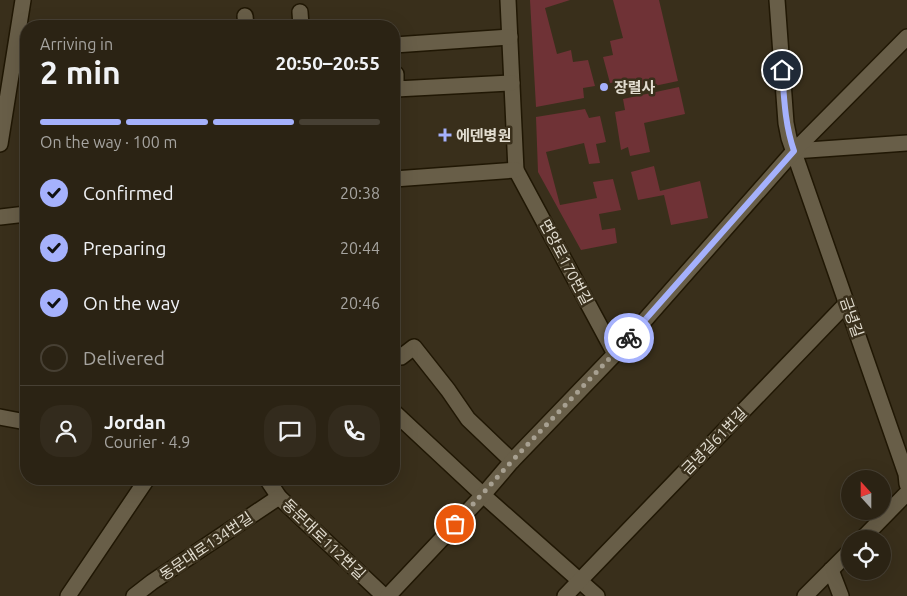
<!DOCTYPE html>
<html lang="en">
<head>
<meta charset="utf-8">
<style>
	:root { --surface:#2b2314; --page:#332b1d; --text:#f1f3f6; --muted:#a6a4a0; --line:#474034; --accent:#a5b1fc }
	body { margin:0; font-family:Ubuntu,"Noto Sans KR",sans-serif; background:var(--page); color:var(--text); height:100vh; display:flex; flex-direction:column; font-size:19px; white-space:nowrap }
	* { box-sizing:border-box; margin:0 }
	p { font-size:16px; color:var(--muted) }
	.icon { flex:none; width:28px; height:28px; fill:none; stroke:currentColor; stroke-width:2; stroke-linecap:round; stroke-linejoin:round }
	.map { position:relative; flex:1; overflow:hidden }
	.panel { position:absolute; left:20px; top:20px; width:380px; height:465px; display:flex; flex-direction:column; background:var(--surface); border-radius:20px; box-shadow:0 5px 20px #0002,0 0 0 1px var(--line) }
	.panel>* { flex:none }
	.needle { width:32px; rotate:339deg }
	.tools { position:absolute; left:841px; top:470px; display:grid; gap:10px }
	.tools a { display:grid; place-items:center; width:50px; height:50px; border-radius:50%; background:var(--surface); box-shadow:0 5px 20px #0002,0 0 0 1px var(--line); font-size:25px }
	.pin { position:absolute; display:grid; place-items:center; width:42px; height:42px; color:#fff; margin:-21px; border:2px solid #fff; border-radius:50%; box-shadow:0 1px 5px #0007 }
	.courier { position:absolute; display:grid; place-items:center; width:50px; height:50px; margin:-25px; border:4px solid #a5b1fc; border-radius:50%; background:#fff; color:#222; box-shadow:0 1px 6px #0007 }
	.headline em { font-style:normal; font-weight:600 }
	.headline div { display:flex; flex-direction:column-reverse }
	.headline { display:flex; align-items:center; justify-content:space-between; height:85px; padding:0 20px }
	h1 { font-size:32px; font-weight:600; line-height:38px }
	.bar { display:grid; grid-template-columns:repeat(4,1fr); gap:8px 5px; align-content:center; height:60px; padding:0 20px }
	.bar i { height:6px; border-radius:4px; background:var(--line) }
	.bar .selected { background:var(--accent) }
	.bar p { grid-column:span 4 }
	.line { display:flex; align-items:center; gap:12px; padding:0 20px; border-top:1px solid var(--line) }
	.line div { flex:1 }
	.round { display:grid; place-items:center; flex:none; width:52px; height:52px; border-radius:20px; background:var(--page) }
	ol { padding:0 20px; list-style:none }
	li { display:flex; align-items:center; gap:15px; height:55px }
	li p { margin-inline-start:auto }
	li .icon { padding:5px; border-radius:50%; background:var(--accent); color:#111; stroke-width:4 }
	li:last-child { color:var(--muted) }
	li i { width:28px; height:28px; border:2px solid var(--line); border-radius:50% }
	.map>svg:first-child { display:block }
	.green { fill:#6f3236 }
	.lines { fill:none; stroke-linecap:round; stroke-linejoin:round }
	.minor-casing { stroke:#201704; stroke-width:18 }
	.minor { stroke:#685e48; stroke-width:15 }
	.done { stroke:#a7a091; stroke-width:5; stroke-dasharray:0 9 }
	.route { stroke:#a5b1fc; stroke-width:6 }
	.poi-dot { fill:#a5b1fc; stroke:#392f1b; stroke-width:2 }
	.labels { text-anchor:middle; dominant-baseline:central; stroke-width:5; stroke-linejoin:round; paint-order:stroke }
	.poi-label { font-size:15px; font-weight:bold; fill:#e2ddd0; stroke:#392f1b; text-anchor:start }
	.street-label { font-size:15px; fill:#e2ddd0; stroke:#392f1b }
</style>
</head>
<body>
<div class="map">
<svg width="907" height="596" viewBox="0 0 907 596">
	<rect width="100%" height="100%" fill="#392f1b"/>
	<g class="green">
		<path d="M 530,0 L 570,0 L 545,8 L 557,54 L 571,50 L 573,62 L 588,60 L 595,86 L 583,88 L 584,98 L 536,107 Z"/>
		<path d="M 613,0 L 659,0 L 678,81 L 621,93 L 618,82 L 610,83 L 603,57 L 613,55 L 610,41 L 623,38 Z"/>
		<path d="M 679,87 L 685,114 L 644,123 L 650,152 L 630,156 L 628,147 L 621,150 L 615,112 L 625,110 L 623,99 Z"/>
		<path d="M 585,109 L 589,118 L 600,116 L 606,142 L 596,144 L 600,163 L 589,164 L 584,143 L 546,152 L 560,205 L 597,198 L 593,182 L 613,179 L 621,210 L 599,214 L 602,230 L 615,228 L 617,243 L 581,250 L 538,172 L 536,117 Z"/>
		<path d="M 654,166 L 660,191 L 700,181 L 708,218 L 671,225 L 664,195 L 638,200 L 631,172 Z"/>
	</g>
	<g class="lines">
		<defs>
			<g id="minor">
				<path d="M 508,0 L 516,170 L 615,354"/>
				<path d="M 777,0 L 786,123 L 789,138 L 906,474 L 907,484"/>
				<path d="M 300,12 L 301,26"/>
				<path d="M 245,16 L 246,26"/>
				<path d="M 394,45 L 510,37"/>
				<path d="M 394,74 L 396,74 L 396,89 L 512,83"/>
				<path d="M 0,144 L 23,0"/>
				<path d="M 794,151 L 907,143"/>
				<path d="M 394,179 L 516,170"/>
				<path d="M 0,217 L 26,214"/>
				<path d="M 401,357 L 414,347 L 448,390 L 468,419 L 512,461"/>
				<path d="M 394,412 L 483,495 L 597,596"/>
				<path d="M 0,417 L 26,422"/>
				<path d="M 267,479 L 279,497 L 384,596"/>
				<path d="M 862,539 L 907,493"/>
				<path d="M 831,570 L 841,596"/>
				<path d="M 68,596 L 147,479"/>
				<path d="M 134,596 L 152,582 L 279,497"/>
				<path d="M 388,596 L 483,495 L 512,461 L 615,354 L 794,151 L 907,37"/>
				<path d="M 565,596 L 847,303"/>
				<path d="M 805,596 L 850,551"/>
			</g>
		</defs>
		<use href="#minor" class="minor-casing"/>
		<use href="#minor" class="minor"/>
	</g>
	<g class="lines">
		<path class="done" d="M 455,524 L 512,461 L 629,338"/>
		<path class="route" d="M 629,338 L 794,151 C 785,125 784,98 782,70"/>
	</g>
	<g class="poi-dot">
		<circle cx="604" cy="87" r="5"/>
		<path d="M442.5 127.5h5v5h5v5h-5v5h-5v-5h-5v-5h5z"/>
	</g>
	<g class="labels">
		<g class="poi-label">
			<text x="614" y="87">장렬사</text>
			<text x="456" y="135">에덴병원</text>
		</g>
		<g class="street-label">
			<text transform="translate(566 262) rotate(62)">면앙로170번길</text>
			<text transform="translate(852 317) rotate(71)">금녕길</text>
			<text transform="translate(714 441) rotate(-46)">금녕길61번길</text>
			<text transform="translate(324 539) rotate(44)">동문대로112번길</text>
			<text transform="translate(206 546) rotate(-34)">동문대로134번길</text>
		</g>
	</g>
</svg>
<div class="tools">
<a><svg class="needle" viewBox="-14 -14 28 28"><path d="M0-13l5 13h-10z" fill="#e53935"/><path d="M0 13l5-13h-10z" fill="#a6a4a0"/></svg></a>
<a><svg class="icon" aria-label="locate" viewBox="0 0 24 24"><circle cx="12" cy="12" r="6"/><path d="M12 2v4M12 18v4M2 12h4M18 12h4"/></svg></a>
</div>
<div class="pin" style="left:455px;top:524px;background:#ea580c"><svg class="icon" aria-label="bag" viewBox="0 0 24 24"><path d="M5 8h14l-1 12H6zM9 8a3 3 0 0 1 6 0"/></svg></div>
<div class="pin" style="left:782px;top:70px;background:#1f2937"><svg class="icon" aria-label="home" viewBox="0 0 24 24"><path d="M3 11l9-7 9 7M6 9v11h12V9"/></svg></div>
<div class="courier" style="left:629px;top:338px"><svg class="icon" aria-label="bike" viewBox="0 0 24 24"><circle cx="6" cy="16" r="4"/><circle cx="18" cy="16" r="4"/><path d="M6 16l4-8h5l3 8M10 8l3 8H6M13 5h3"/></svg></div>
<section class="panel">
<div class="headline"><div><h1>2 min</h1><p>Arriving in</p></div><em>20:50–20:55</em></div>
<div class="bar"><i class="selected"></i><i class="selected"></i><i class="selected"></i><i></i><p>On the way · 100 m</p></div>
<ol>
<li><svg class="icon" aria-label="check" viewBox="0 0 24 24"><path d="M5 12l5 5 9-10"/></svg>Confirmed<p>20:38</p></li>
<li><svg class="icon" aria-label="check" viewBox="0 0 24 24"><path d="M5 12l5 5 9-10"/></svg>Preparing<p>20:44</p></li>
<li><svg class="icon" aria-label="check" viewBox="0 0 24 24"><path d="M5 12l5 5 9-10"/></svg>On the way<p>20:46</p></li>
<li><i></i>Delivered</li>
</ol>
<div class="line" style="height:90px"><a class="round"><svg class="icon" aria-label="person" viewBox="0 0 24 24"><circle cx="12" cy="8" r="4"/><path d="M4 21q1-7 8-7t8 7"/></svg></a><div><b>Jordan</b><p>Courier · 4.9</p></div><a class="round"><svg class="icon" aria-label="chat" viewBox="0 0 24 24"><path d="M4 5h16v11H9l-5 4z"/></svg></a><a class="round"><svg class="icon" aria-label="phone" viewBox="0 0 24 24"><path d="M5 4h4l2 5-3 2q2 4 5 5l2-3 5 2v4C11 20 4 13 5 4z"/></svg></a></div>
</section>
</div>
</body>
</html>
